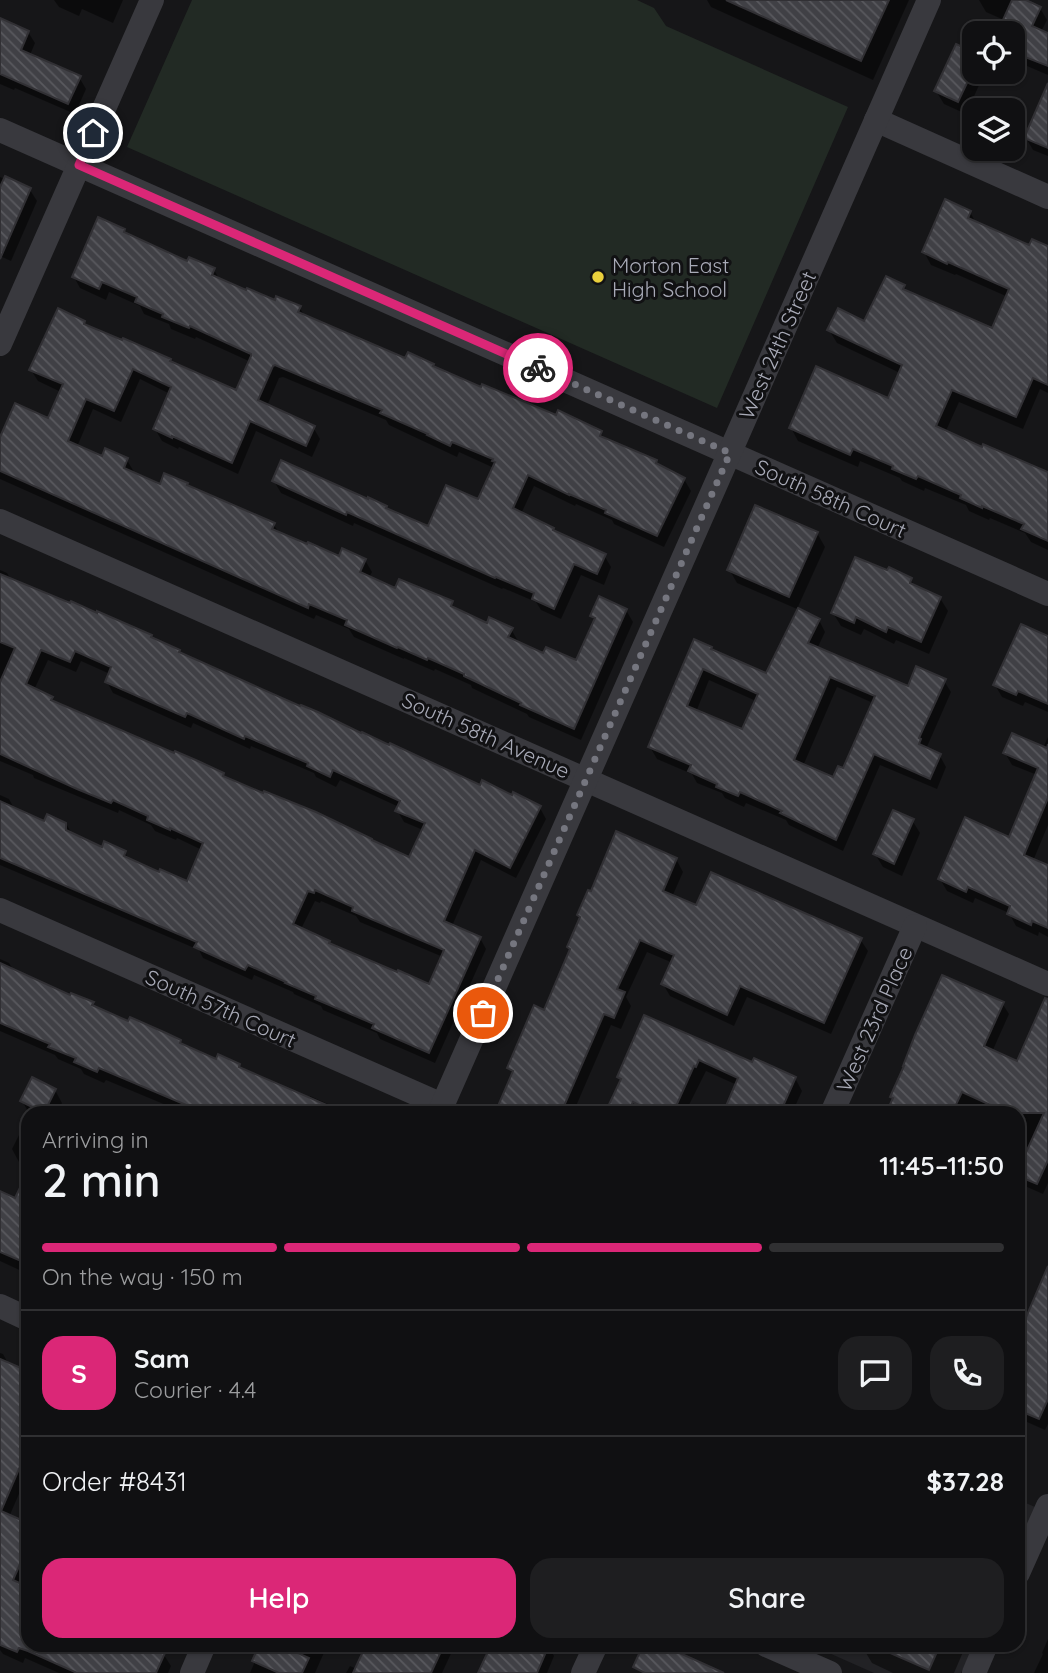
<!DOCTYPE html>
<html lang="en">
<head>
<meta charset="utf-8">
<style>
	:root { --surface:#101012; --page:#1e1e20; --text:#f1f3f6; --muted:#9c9d9f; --line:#303032; --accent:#db2777 }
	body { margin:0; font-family:Quicksand,sans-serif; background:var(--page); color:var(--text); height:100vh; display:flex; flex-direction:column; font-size:26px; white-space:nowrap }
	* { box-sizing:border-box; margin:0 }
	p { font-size:23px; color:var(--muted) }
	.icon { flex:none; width:38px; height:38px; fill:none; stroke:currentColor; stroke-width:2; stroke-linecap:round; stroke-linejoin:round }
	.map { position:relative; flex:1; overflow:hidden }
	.side { position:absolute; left:21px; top:1106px; width:1004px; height:546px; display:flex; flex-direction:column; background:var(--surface); border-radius:21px; box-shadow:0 2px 5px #0004,0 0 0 2px var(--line) }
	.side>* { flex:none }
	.fabs { position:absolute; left:962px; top:21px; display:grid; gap:14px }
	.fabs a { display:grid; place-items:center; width:63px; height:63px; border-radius:14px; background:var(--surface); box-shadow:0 2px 5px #0004,0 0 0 2px var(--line); font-size:35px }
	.pin { position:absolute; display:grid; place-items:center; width:60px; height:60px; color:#fff; margin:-30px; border:4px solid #fff; border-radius:50%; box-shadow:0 2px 7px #0007 }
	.courier { position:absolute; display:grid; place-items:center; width:70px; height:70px; margin:-35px; border:5px solid #db2777; border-radius:50%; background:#fff; color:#222; box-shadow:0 2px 9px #0007 }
	.head em { font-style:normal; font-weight:600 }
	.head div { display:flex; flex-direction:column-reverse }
	.head { display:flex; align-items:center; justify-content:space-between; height:119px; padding:0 21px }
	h1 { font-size:46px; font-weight:600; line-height:52px }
	.bar { display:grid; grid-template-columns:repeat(4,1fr); gap:10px 7px; align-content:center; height:84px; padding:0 21px }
	.bar i { height:9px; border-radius:5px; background:var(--line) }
	.bar .active { background:var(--accent) }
	.bar p { grid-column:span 4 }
	.line { display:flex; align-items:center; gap:18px; padding:0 21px; border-top:2px solid var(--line) }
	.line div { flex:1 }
	.round { display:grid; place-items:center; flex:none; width:74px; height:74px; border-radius:21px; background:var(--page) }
	.action { display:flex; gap:14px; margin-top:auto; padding:14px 21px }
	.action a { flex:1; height:80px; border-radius:21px; background:var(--accent); color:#fff; font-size:28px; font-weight:600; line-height:80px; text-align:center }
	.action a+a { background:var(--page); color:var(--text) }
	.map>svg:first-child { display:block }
	.built { fill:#222225 }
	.grass { fill:#222a24 }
	.shadow { fill:#0007; fill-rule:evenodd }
	.building { fill:url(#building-back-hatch); stroke:#313034; stroke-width:2; fill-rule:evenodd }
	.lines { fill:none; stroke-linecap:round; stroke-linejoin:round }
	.street { stroke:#39393e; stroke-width:24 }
	.done { stroke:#75767f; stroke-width:7; stroke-dasharray:0 12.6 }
	.route { stroke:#db2777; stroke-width:9 }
	.poi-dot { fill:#e9cf3c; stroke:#111113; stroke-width:2.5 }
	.labels { text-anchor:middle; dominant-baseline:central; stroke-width:6; stroke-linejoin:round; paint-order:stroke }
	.poi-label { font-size:21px; fill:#a8aab7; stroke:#111113; text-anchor:start }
	.street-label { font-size:21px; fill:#a8aab7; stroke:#111113 }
</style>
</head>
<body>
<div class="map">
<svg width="1048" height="1673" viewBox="0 0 1048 1673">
	<defs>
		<pattern id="building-back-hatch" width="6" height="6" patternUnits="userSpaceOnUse" patternTransform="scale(1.75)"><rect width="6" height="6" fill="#404045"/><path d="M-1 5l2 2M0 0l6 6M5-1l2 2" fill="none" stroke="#59595e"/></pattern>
	</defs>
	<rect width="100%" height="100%" fill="#161618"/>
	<g class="built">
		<path d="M 1019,1500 L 1035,1507 L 1019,1544 Z"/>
		<path d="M 811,1645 L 974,1645 L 961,1673 L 874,1673 Z"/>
	</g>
	<path class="grass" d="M 192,0 L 637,0 L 654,8 L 666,26 L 848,107 L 717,408 L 127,147 Z"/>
	<g class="shadow">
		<path d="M 54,0 L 123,0 L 113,23 L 82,9 L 79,16 L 59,7 Z"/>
		<path d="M 707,0 L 909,0 L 873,80 L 711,7 Z"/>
		<path d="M 979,0 L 1021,0 L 1040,8 L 1047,20 L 1041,32 L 1048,35 L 1048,75 L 1027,66 L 1023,74 L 1013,70 L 1013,33 L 999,33 L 1004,20 L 986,12 Z"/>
		<path d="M 0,18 L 28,32 L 35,43 L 30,55 L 79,77 L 86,89 L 75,114 L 15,88 L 14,90 L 0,84 Z"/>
		<path d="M 975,55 L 975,72 L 985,72 L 966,114 L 944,104 L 936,91 Z"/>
		<path d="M 1048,91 L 1048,156 L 1033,150 L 1026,138 Z"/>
		<path d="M 0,177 L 30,190 L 37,201 L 11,261 L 0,256 Z"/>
		<path d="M 970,212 L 976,223 L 1030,247 L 1048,248 L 1048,393 L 1040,389 L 1023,429 L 959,402 L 945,433 L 1048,473 L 1048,550 L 1031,542 L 1025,533 L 990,518 L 989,520 L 969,511 L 966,505 L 925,488 L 924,491 L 902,481 L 900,478 L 860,461 L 858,467 L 798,441 L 791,428 L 889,400 L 900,373 L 837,343 L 829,330 L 865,323 L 904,286 L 908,293 L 992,331 L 1008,297 L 956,274 L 955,275 L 931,265 L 924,252 Z"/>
		<path d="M 124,230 L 127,235 L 188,263 L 214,270 L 220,280 L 275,302 L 300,308 L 305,317 L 406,361 L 433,365 L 435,369 L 481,389 L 601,433 L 605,440 L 656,461 L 659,466 L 684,479 L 691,491 L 664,547 L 614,524 L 612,520 L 576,504 L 575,506 L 534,486 L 521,514 L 553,529 L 555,533 L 604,555 L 611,567 L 604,585 L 581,575 L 561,619 L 541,610 L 536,602 L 503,588 L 502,589 L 354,523 L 353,526 L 281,493 L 274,481 L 386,507 L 388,510 L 429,528 L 479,501 L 494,468 L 459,452 L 457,457 L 389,425 L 386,420 L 283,377 L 279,378 L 267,406 L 313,427 L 320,439 L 312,457 L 256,431 L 238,474 L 179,447 L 178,449 L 162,441 L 155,429 L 170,394 L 140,379 L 121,422 L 93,409 L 77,447 L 103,459 L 127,460 L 134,472 L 133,474 L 161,486 L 187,485 L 188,487 L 274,525 L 280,534 L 340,558 L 365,560 L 372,572 L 369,578 L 396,590 L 452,603 L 456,611 L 488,625 L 511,629 L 518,641 L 517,643 L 544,655 L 577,662 L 595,621 L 592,616 L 626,610 L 633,622 L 581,740 L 529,717 L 527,714 L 472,688 L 471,685 L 435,669 L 434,671 L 404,658 L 404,659 L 354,637 L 349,629 L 316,615 L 314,619 L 0,479 L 0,442 L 49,420 L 61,392 L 38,381 L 31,370 L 84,322 L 87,327 L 237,392 L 251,362 L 196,337 L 195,339 L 171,329 L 169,324 L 144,314 L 140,306 L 109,292 L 106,300 L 80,288 L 74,277 Z"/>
		<path d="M 817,533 L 825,547 L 797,609 L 737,583 L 729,569 Z"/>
		<path d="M 0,570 L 7,573 L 12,581 L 179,651 L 182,655 L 481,788 L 540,808 L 546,819 L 516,878 L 481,860 L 452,926 L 480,938 L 486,949 L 435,1063 L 380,1039 L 377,1033 L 323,1010 L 321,1006 L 294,994 L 293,992 L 254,975 L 252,980 L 203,958 L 199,950 L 0,865 L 0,795 L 9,799 L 15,810 L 45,823 L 48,817 L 67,825 L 73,836 L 103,849 L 125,852 L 129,860 L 187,883 L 202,850 L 177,838 L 176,840 L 155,831 L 151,825 L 119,810 L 118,813 L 34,778 L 33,775 L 0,761 ZM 48,660 L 76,672 L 81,661 L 110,674 L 107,682 L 113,693 L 191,728 L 193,723 L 250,749 L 251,746 L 314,773 L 316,777 L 336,787 L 340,780 L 399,807 L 397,810 L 404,822 L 423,830 L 410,859 L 225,779 L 223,774 L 55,703 L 52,698 L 34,690 ZM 315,901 L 320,903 L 321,901 L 356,916 L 360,922 L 443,957 L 430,986 L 331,946 L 329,942 L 301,929 Z"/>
		<path d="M 911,580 L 915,587 L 940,598 L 948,611 L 929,654 L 896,640 L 894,644 L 864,629 L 861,635 L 841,626 L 833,613 Z"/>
		<path d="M 819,620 L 825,632 L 817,649 L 908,688 L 944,681 L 951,692 L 926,749 L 940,756 L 946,767 L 937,789 L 880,765 L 843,851 L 789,825 L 786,820 L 746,803 L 744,807 L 725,798 L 722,793 L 697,783 L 692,774 L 657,759 L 650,747 L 711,648 L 713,652 L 767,675 ZM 709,680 L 756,701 L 743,731 L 696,712 ZM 837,687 L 873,703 L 844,770 L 834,780 L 803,766 Z"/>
		<path d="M 1048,644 L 1048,712 L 1025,702 L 1023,706 L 1002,697 L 995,685 Z"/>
		<path d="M 1048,737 L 1048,825 L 1033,861 L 1048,867 L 1048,937 L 1039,932 L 1038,936 L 1016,926 L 1009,913 L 975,898 L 973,903 L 947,891 L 940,879 L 1010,839 L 1037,775 L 1012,765 L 1005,753 L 1043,748 Z"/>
		<path d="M 912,820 L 920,833 L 902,876 L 883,867 L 875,854 Z"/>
		<path d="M 676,859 L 683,872 L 672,897 L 697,907 L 860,939 L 868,951 L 831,1034 L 747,997 L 734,1026 L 670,996 L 663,984 L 673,963 L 647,952 L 626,997 L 631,1006 L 621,1029 L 611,1025 L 573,1113 L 500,1113 L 513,1075 L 509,1068 L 545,1012 L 571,952 L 569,947 Z"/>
		<path d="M 0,959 L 9,963 L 14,971 L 71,997 L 92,1004 L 95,1008 L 180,1041 L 182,1046 L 217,1061 L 239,1066 L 242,1070 L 309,1099 L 310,1096 L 330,1105 L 336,1113 L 185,1113 L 106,1080 L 104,1083 L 84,1074 L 81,1069 L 58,1059 L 55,1055 L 0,1031 Z"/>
		<path d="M 1002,1003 L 1009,1014 L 992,1052 L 1017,1063 L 1048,1023 L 1048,1183 L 1043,1194 L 1018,1183 L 1018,1113 L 888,1113 L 894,1100 L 892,1097 Z"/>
		<path d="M 645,1017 L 753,1065 L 795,1078 L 802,1091 L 792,1113 L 725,1113 L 737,1085 L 706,1071 L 685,1113 L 607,1113 L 622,1082 L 619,1077 Z"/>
		<path d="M 55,1090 L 62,1103 L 57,1113 L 29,1113 L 22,1101 Z"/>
		<path d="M 21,1131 L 28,1134 L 28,1166 L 19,1162 L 12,1149 Z"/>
		<path d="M 0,1193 L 28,1206 L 28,1274 L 0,1261 Z"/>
		<path d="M 1018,1218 L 1026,1230 L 1018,1247 Z"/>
		<path d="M 1048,1272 L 1048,1424 L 1045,1430 L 1018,1418 L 1018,1340 Z"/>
		<path d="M 0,1353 L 3,1354 L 9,1365 L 28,1374 L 28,1473 L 9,1517 L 28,1525 L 28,1571 L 21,1586 L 28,1590 L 28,1645 L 143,1645 L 164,1655 L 171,1666 L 168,1673 L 59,1673 L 25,1658 L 23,1663 L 3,1654 L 0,1650 Z"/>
		<path d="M 1048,1639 L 1048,1673 L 1034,1673 L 1043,1654 L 1042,1653 Z"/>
		<path d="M 262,1645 L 335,1645 L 332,1651 L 326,1648 L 315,1673 L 250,1673 Z"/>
		<path d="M 368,1645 L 455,1645 L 442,1673 L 346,1673 L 350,1666 L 357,1669 Z"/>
		<path d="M 493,1645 L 552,1645 L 550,1649 L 554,1656 L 547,1673 L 480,1673 Z"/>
		<path d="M 847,1645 L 966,1645 L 954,1673 L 893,1673 L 872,1663 L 866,1653 Z"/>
	</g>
	<g class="building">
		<path d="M 726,0 L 889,0 L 861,61 Z"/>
		<path d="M 1012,0 L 1026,0 L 1041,7 L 1032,26 L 1048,33 L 1048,66 L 1020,55 L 1013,69 L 1013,33 L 997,33 Z"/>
		<path d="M 0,18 L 29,31 L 21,50 L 81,76 L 68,104 L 0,74 Z"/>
		<path d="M 956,44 L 975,53 L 975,66 L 958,102 L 934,91 Z"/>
		<path d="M 1048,83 L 1048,148 L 1024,138 Z"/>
		<path d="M 5,176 L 31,188 L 0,259 L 0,187 Z"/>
		<path d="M 945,199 L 971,211 L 968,218 L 1029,245 L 1032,239 L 1048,246 L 1048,385 L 1033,378 L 1016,417 L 952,390 L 936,426 L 982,447 L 983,444 L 1048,472 L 1048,541 L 1021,529 L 1024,524 L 982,506 L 982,508 L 960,498 L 961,495 L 918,476 L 916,479 L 892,469 L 893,466 L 853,449 L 850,455 L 789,428 L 816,366 L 888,398 L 902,365 L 827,330 L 838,308 L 864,321 L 886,276 L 905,285 L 903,289 L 992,328 L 1009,289 L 948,262 L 947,264 L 922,252 Z"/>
		<path d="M 98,217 L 125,229 L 124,232 L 187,261 L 189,257 L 215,268 L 212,275 L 246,290 L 247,288 L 275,300 L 276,296 L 301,306 L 298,312 L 405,358 L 408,352 L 434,364 L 433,366 L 481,387 L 482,384 L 556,415 L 558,410 L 602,431 L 600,436 L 657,460 L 656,463 L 685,478 L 657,536 L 605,513 L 606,510 L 569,494 L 569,495 L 528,475 L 513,508 L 554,528 L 553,530 L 606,554 L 597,574 L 574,564 L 554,609 L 532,599 L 534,593 L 496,577 L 495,578 L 347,512 L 346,515 L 272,481 L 281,460 L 368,499 L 368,497 L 387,506 L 386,508 L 428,526 L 446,485 L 478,499 L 495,462 L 492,461 L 493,459 L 452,442 L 450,446 L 427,435 L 428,434 L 380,413 L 382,410 L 275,365 L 273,366 L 258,400 L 315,426 L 306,446 L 250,421 L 232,463 L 172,436 L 172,438 L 153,429 L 171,387 L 133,369 L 114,411 L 86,399 L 68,441 L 102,456 L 105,448 L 128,458 L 124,468 L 160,484 L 164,473 L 188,483 L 187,485 L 275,523 L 272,529 L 307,544 L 308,542 L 339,556 L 342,548 L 366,559 L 360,572 L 395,588 L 399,579 L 453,601 L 451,606 L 487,623 L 489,617 L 513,628 L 508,637 L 543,653 L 546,647 L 576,660 L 595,618 L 590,616 L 599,596 L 627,609 L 574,729 L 520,705 L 521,703 L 464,676 L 464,674 L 428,658 L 427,660 L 398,647 L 397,648 L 345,625 L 347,620 L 309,604 L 308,608 L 0,471 L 0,437 L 15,403 L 48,418 L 63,384 L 29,370 L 58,308 L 85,321 L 84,324 L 122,340 L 123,338 L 171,359 L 170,361 L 236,390 L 251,356 L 251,354 L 190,326 L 189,328 L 162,317 L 163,314 L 135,302 L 137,297 L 102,282 L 99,289 L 72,277 Z"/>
		<path d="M 755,505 L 818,532 L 789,597 L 727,570 Z"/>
		<path d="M 855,557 L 887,570 L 889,567 L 912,578 L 910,583 L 941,597 L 921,642 L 888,627 L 886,632 L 856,617 L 854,623 L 831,613 Z"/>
		<path d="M 0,574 L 70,603 L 71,601 L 97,613 L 97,611 L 152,635 L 151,637 L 180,650 L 179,652 L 300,706 L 301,705 L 318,712 L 361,733 L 362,732 L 389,745 L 390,743 L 480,785 L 482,780 L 512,795 L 513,792 L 541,806 L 510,868 L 475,850 L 444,921 L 481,937 L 429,1053 L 372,1028 L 374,1024 L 315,999 L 316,996 L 285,983 L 286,982 L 248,965 L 245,970 L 194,947 L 197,942 L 0,858 L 0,801 L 44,821 L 47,814 L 66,823 L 66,830 L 102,847 L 104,841 L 126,851 L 124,856 L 159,872 L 160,869 L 187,881 L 203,843 L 170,828 L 170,830 L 147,820 L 148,816 L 113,800 L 111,803 L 77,789 L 0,754 L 0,682 L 15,648 L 0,642 ZM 41,650 L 70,662 L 75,651 L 111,667 L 105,682 L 185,717 L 187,713 L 244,739 L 245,736 L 308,763 L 307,766 L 330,777 L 333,770 L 400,801 L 395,811 L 425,823 L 409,857 L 372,840 L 372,839 L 316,812 L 264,791 L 263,793 L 223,776 L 224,773 L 198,761 L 175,751 L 174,753 L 51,700 L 53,697 L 26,684 ZM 315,890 L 353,907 L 352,911 L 444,950 L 429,984 L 398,970 L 397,972 L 329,943 L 330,941 L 293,924 L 308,891 L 314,893 Z"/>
		<path d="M 798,608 L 820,619 L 808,643 L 908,686 L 916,666 L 946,679 L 919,738 L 921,739 L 919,744 L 941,754 L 930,779 L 874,754 L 836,840 L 780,813 L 782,811 L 740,792 L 738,796 L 716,787 L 717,784 L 688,771 L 691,765 L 648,747 L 694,639 L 712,647 L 711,649 L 766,673 ZM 703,669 L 758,694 L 742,729 L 687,706 ZM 830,677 L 875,696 L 843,768 L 838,766 L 833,777 L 794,760 Z"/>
		<path d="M 1021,624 L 1048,636 L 1048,704 L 1018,691 L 1016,695 L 993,685 Z"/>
		<path d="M 1012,733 L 1047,748 L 1048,744 L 1048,798 L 1024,855 L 1048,865 L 1048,928 L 1032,921 L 1031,925 L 1007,914 L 1010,906 L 968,887 L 966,892 L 938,879 L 965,817 L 1009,837 L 1038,768 L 1003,753 Z"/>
		<path d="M 893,810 L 914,819 L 894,864 L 873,854 Z"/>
		<path d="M 616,831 L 677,858 L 663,891 L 696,905 L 711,872 L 862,938 L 824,1023 L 740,986 L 727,1015 L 661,984 L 674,955 L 640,940 L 617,989 L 625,992 L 614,1018 L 604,1014 L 561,1113 L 495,1113 L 513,1071 L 507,1068 L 534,1005 L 544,1010 L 570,949 L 567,947 L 580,917 L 577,915 L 588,890 L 591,891 Z"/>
		<path d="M 0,963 L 70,995 L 71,993 L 94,1002 L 92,1005 L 128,1021 L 130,1017 L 166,1033 L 181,1040 L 180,1043 L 216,1059 L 218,1054 L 240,1064 L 239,1067 L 345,1113 L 205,1113 L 99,1068 L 97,1072 L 74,1062 L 76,1058 L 48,1047 L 50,1044 L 0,1023 Z"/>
		<path d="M 942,975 L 1004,1002 L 984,1046 L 1017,1061 L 1045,998 L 1048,999 L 1048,1160 L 1037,1184 L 1018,1176 L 1018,1170 L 1044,1113 L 1008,1113 L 962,1092 L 952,1113 L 886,1113 L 893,1098 L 890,1097 L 904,1066 L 903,1066 L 915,1035 Z"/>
		<path d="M 644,1015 L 752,1062 L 754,1058 L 796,1077 L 780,1113 L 723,1113 L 738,1078 L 699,1060 L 696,1067 L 694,1066 L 673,1113 L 654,1113 L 633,1102 L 628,1113 L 605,1113 L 621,1079 L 617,1077 Z"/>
		<path d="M 32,1077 L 56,1089 L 44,1113 L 20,1101 Z"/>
		<path d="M 28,1171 L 28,1264 L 0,1252 L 0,1191 L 15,1198 Z"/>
		<path d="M 1048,1266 L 1048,1399 L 1039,1419 L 1018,1410 L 1018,1336 Z"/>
		<path d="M 0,1359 L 28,1371 L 28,1448 L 1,1511 L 28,1523 L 28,1546 L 13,1580 L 28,1587 L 28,1645 L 147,1645 L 165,1653 L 156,1673 L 77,1673 L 28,1651 L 19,1648 L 17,1652 L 0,1645 Z"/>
		<path d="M 259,1645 L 280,1645 L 309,1658 L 302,1673 L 279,1673 L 252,1661 Z"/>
		<path d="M 366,1645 L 444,1645 L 431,1673 L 353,1673 Z"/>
		<path d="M 491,1645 L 549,1645 L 537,1673 L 478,1673 Z"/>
		<path d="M 643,1645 L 662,1645 L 724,1673 L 645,1673 L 633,1667 Z"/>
		<path d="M 872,1645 L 940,1645 L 929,1670 Z"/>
	</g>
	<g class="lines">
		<g class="street">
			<path d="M 876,120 L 1048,197"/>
			<path d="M 0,130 L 1048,594"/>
			<path d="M 0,344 L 152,0"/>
			<path d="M 0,521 L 1048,984"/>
			<path d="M 0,910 L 442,1105"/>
			<path d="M 439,1113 L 929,0"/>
			<path d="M 832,1113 L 915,926"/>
			<path d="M 0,1306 L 28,1319"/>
			<path d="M 1018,1573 L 1048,1506"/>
			<path d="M 766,1645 L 830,1673"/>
			<path d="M 192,1673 L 204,1645"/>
			<path d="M 583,1673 L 596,1645"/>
			<path d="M 974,1673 L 986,1645"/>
		</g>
	</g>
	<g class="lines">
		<path class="done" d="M 483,1013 L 730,453 L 538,368"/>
		<path class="route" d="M 93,133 L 79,165 L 538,368"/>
	</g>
	<circle class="poi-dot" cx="598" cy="277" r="7"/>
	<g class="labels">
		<g class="poi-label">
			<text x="612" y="265">Morton East<tspan x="612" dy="24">High School</tspan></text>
		</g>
		<g class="street-label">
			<text transform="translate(777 345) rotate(-66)">West 24th Street</text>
			<text transform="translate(831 498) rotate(24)">South 58th Court</text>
			<text transform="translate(486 735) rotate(24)">South 58th Avenue</text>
			<text transform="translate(221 1008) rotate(24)">South 57th Court</text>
			<text transform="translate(874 1019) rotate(-66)">West 23rd Place</text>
		</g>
	</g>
</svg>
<div class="fabs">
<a><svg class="icon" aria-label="locate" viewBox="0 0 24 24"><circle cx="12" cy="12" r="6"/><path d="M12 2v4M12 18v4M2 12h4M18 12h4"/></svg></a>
<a><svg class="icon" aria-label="layers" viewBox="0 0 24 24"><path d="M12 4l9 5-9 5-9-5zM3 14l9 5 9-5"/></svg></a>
</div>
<div class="pin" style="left:483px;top:1013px;background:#ea580c"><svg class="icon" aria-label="bag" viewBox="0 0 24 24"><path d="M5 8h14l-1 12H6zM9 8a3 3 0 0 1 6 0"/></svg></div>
<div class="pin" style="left:93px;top:133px;background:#1f2937"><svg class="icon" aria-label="home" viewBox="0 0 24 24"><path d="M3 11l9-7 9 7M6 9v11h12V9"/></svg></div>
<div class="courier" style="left:538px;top:368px"><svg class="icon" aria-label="bike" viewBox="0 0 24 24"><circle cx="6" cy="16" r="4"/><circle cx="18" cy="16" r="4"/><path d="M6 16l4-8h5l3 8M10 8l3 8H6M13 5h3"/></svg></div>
<section class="side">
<div class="head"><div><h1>2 min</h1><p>Arriving in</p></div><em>11:45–11:50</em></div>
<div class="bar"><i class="active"></i><i class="active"></i><i class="active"></i><i></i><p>On the way · 150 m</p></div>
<div class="line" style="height:126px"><b class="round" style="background:var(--accent);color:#fff">S</b><div><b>Sam</b><p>Courier · 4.4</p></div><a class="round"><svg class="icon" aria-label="chat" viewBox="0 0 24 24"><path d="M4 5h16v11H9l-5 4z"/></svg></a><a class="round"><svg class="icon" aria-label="phone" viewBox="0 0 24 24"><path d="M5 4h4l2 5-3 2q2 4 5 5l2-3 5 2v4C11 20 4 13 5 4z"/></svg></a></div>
<div class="line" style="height:91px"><div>Order #8431</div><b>$37.28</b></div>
<div class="action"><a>Help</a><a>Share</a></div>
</section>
</div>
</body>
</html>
